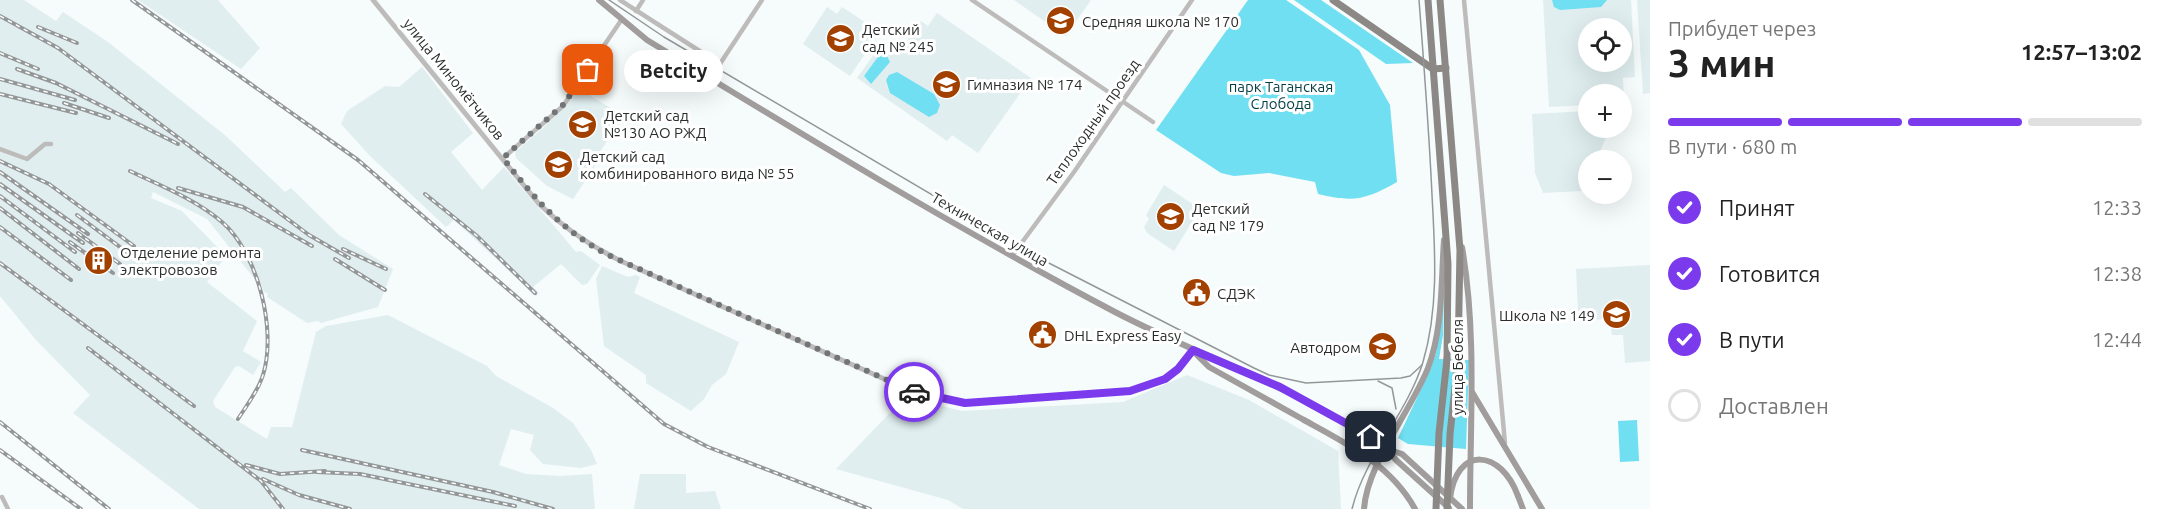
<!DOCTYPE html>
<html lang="ru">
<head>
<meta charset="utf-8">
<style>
	:root { --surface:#fff; --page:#f6f6f6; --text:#222; --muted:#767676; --line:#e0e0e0; --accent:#7c3aed }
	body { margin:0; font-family:Ubuntu,sans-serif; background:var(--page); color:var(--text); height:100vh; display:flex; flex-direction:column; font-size:22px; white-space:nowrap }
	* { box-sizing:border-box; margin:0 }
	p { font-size:20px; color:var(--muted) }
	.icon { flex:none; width:33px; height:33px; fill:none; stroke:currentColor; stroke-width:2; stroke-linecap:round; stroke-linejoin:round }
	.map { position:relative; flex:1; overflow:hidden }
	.panel { display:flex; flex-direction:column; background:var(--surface); width:510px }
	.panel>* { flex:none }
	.fabs { position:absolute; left:1578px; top:18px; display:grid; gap:12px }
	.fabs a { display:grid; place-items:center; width:54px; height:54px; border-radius:50%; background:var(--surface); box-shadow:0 6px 24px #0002; font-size:30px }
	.pin { position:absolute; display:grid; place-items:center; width:51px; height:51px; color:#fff; margin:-26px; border-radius:12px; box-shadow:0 3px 9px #0006 }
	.courier { position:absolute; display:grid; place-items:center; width:60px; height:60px; margin:-30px; border:4px solid #7c3aed; border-radius:50%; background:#fff; color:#222; box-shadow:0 2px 8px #0007 }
	.bubble { position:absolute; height:42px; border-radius:21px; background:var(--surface); box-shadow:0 6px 24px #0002; font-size:20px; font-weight:600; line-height:42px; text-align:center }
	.summary em { font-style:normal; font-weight:600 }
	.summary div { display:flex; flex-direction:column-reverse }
	.summary { display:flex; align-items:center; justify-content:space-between; height:102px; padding:0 18px }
	h1 { font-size:39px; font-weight:600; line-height:45px }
	.bar { display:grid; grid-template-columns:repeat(4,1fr); gap:9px 6px; align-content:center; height:72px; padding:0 18px }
	.bar i { height:8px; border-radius:4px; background:var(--line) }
	.bar .on { background:var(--accent) }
	.bar p { grid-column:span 4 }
	ol { padding:0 18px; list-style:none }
	li { display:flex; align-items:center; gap:18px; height:66px }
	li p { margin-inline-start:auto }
	li .icon { padding:6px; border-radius:50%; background:var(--accent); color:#fff; stroke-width:4 }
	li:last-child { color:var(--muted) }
	li i { width:33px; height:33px; border:3px solid var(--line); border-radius:50% }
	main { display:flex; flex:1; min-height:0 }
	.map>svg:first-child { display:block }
	.built { fill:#e0eef0; fill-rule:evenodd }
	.green { fill:#6fdff1 }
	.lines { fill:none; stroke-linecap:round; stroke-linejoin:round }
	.minor { stroke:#bebcbb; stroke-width:4.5 }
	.tertiary { stroke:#bebcbb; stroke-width:5 }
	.secondary { stroke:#a09d9c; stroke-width:6 }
	.primary { stroke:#8b8886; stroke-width:7 }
	.tram { stroke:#949798; stroke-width:1.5 }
	.rail-casing { stroke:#949798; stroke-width:4 }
	.rail { stroke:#fff; stroke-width:1.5; stroke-dasharray:4.5; stroke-linecap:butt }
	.secondary-bridge { stroke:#a09d9c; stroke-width:6 }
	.primary-bridge { stroke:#8b8886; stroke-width:7 }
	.done { stroke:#727575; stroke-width:6; stroke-dasharray:0 10.8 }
	.route { stroke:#7c3aed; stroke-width:8 }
	.labels { text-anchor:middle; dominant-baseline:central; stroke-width:6; stroke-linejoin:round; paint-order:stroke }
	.poi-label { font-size:15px; fill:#2b2d2d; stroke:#fff; text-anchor:start }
	.street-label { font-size:15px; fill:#2b2d2d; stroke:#fff }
	.park-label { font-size:15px; fill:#043e45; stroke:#fff }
</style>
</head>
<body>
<main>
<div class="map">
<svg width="1650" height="509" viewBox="0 0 1650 509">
	<rect width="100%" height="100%" fill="#f6fbfc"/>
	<g class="built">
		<path d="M 0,0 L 24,0 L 56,21 L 63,12 L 108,42 L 226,136 L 285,192 L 291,188 L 339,235 L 393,269 L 378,307 L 321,323 L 318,321 L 307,323 L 267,297 L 268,294 L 264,292 L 258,276 L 253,277 L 207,219 L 153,192 L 151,198 L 182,211 L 226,256 L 207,282 L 257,321 L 243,351 L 261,362 L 253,375 L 239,366 L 235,367 L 213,401 L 215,407 L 267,439 L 271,427 L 292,427 L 316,332 L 326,326 L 388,315 L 487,366 L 496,376 L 553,408 L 573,423 L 591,450 L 597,464 L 581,468 L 543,464 L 530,450 L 534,435 L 511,429 L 499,465 L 526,474 L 560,476 L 592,474 L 595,509 L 199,509 L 73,413 L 90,395 L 36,340 L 0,296 Z"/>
		<path d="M 138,0 L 218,0 L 260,48 L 241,69 Z"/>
		<path d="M 1014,0 L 1091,0 L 1066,36 Z"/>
		<path d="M 1543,0 L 1631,0 L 1635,77 L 1623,78 L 1624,103 L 1622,103 L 1622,94 L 1588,94 L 1588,105 L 1549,107 ZM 1588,28 L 1622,28 L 1622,62 L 1588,62 Z"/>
		<path d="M 1637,0 L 1650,0 L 1650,93 L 1643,94 Z"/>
		<path d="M 827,7 L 837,14 L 842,7 L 880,32 L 850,76 L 803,44 Z"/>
		<path d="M 937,13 L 1031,78 L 978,153 L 952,135 L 947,141 L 857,78 L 882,43 L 898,54 L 921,21 L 928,26 Z"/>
		<path d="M 422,67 L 473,133 L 451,152 L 482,190 L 504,167 L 576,252 L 581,251 L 600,265 L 587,284 L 582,285 L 561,264 L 533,287 L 539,293 L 536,296 L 454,220 L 446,227 L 370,156 L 341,124 L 347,111 L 385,86 L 399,87 Z"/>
		<path d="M 579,89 L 614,110 L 621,121 L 592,163 L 595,166 L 573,199 L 547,186 L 516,158 L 515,152 L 543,128 Z"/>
		<path d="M 1588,111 L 1588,128 L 1610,129 L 1596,160 L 1588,160 L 1588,176 L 1582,191 L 1543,193 L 1535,173 L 1532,114 Z"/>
		<path d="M 1164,185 L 1200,209 L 1174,251 L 1147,233 L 1144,227 L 1149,219 L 1146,215 Z"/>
		<path d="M 1650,265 L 1650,361 L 1625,363 L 1623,335 L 1612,335 L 1610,319 L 1585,320 L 1578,311 L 1576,269 Z"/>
		<path d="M 602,266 L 628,277 L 636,275 L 640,277 L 634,293 L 739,342 L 726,374 L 712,385 L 704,399 L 691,411 L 646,383 L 646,375 L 604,346 L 596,279 Z"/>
		<path d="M 1187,375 L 1249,400 L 1338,451 L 1341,509 L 963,509 L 948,500 L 836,469 L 905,397 L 962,411 L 1123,402 Z"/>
		<path d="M 640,474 L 686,474 L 686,493 L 715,491 L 721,509 L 634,509 Z"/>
	</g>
	<g class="green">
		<path d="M 1248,0 L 1286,0 L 1359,50 L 1390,105 L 1397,182 C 1367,199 1354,203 1318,194 L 1315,182 L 1269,173 L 1234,176 L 1221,173 L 1156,130 Z"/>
		<path d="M 1294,0 L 1321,0 L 1413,63 L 1386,64 Z"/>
		<path d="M 1552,0 L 1607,0 L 1601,7 L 1560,10 L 1554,7 Z"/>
		<path d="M 880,54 L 887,56 L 890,62 L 871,84 L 864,76 Z"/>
		<path d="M 897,72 L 934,94 L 940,105 L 937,113 L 929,117 L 890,93 L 886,80 L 889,75 Z"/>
		<path d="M 1444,289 L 1443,335 L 1439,359 L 1469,360 L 1466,449 L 1408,444 L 1398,438 L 1431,368 L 1436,353 Z"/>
		<path d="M 1637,420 L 1639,461 L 1620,462 L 1618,421 Z"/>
	</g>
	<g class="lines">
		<g class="minor">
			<path d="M 620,0 L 720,64"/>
			<path d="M 972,0 L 1153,122"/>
			<path d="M 1464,0 L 1505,443"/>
			<path d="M 636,11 L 643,0"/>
			<path d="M 710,79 L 762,0"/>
			<path d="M 0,149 L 27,159 L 45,144 L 51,144"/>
			<path d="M 503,158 L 563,106 L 622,19"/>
			<path d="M 1012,256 L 1074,172 L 1192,0"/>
			<path d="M 2,497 L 8,509"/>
		</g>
		<path class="tertiary" d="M 373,0 L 539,204 C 564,228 592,247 623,262 L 920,395 L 965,403 L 1130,391 L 1165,379 L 1178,369 L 1193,350"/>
		<g class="secondary">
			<path d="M 599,0 L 647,40 C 801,134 956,228 1115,312 C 1205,359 1303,390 1387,449 L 1402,454 L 1462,509"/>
			<path d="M 1462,247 C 1477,334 1470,421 1470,509"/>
			<path d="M 1195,353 L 1209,367 L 1304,420"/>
			<path d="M 1472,392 L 1542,509"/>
			<path d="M 1387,449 L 1396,460 L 1449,508"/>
			<path d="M 1518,496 L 1523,509"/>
			<path d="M 1364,509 C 1367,464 1411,411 1428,368 C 1443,329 1441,281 1444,240"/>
		</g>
		<g class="primary">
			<path d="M 1333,0 L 1433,69 L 1446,68"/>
			<path d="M 1428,0 L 1448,264 L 1447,359"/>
			<path d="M 1440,0 L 1460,250 L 1458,360"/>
		</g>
		<g class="tram">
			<path d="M 609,0 L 664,37 L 1041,259 L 1254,368 L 1269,375 L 1306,383 L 1401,378 L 1410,376 L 1422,365"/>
			<path d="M 1378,381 L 1392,388 L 1396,409"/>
			<path d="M 1352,509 C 1365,456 1407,414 1423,362 C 1439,308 1435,250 1432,195 C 1429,130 1424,65 1419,0"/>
		</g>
		<defs>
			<g id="rail">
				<path d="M 132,0 L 358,160 L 664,424 L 708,447 L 870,509"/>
				<path d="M 0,16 L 58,48 L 309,235 L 349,258"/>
				<path d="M 38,27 L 77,43"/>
				<path d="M 0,53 L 38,69"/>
				<path d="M 17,69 L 56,83 L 178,144"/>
				<path d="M 0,79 L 75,100"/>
				<path d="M 0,94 L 76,113"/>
				<path d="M 64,103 L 109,118"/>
				<path d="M 0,161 L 49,184 L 134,246"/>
				<path d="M 130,171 C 161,186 195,199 222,222 C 258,253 277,330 263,375 C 258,391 247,405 238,419"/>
				<path d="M 0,172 L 88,234"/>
				<path d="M 0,184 L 83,243"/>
				<path d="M 178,188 L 243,207 L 312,246"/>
				<path d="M 425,194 L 477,236 L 535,293"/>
				<path d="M 0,196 L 75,252"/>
				<path d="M 0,208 L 79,269"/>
				<path d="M 77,215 L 128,253"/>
				<path d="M 0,227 L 71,280"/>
				<path d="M 78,233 L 120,264"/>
				<path d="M 70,242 L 113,273"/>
				<path d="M 343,249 L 386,269"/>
				<path d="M 335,259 L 385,290"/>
				<path d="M 0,263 L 194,406"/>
				<path d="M 88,348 L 261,481 L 283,509"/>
				<path d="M 0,422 L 109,509"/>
				<path d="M 0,450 L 81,509"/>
				<path d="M 302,450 L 493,492 L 553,509"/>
				<path d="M 246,465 L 280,474 L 325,471"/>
				<path d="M 317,472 L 360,474 L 515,506"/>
				<path d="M 263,479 L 299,495 L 350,509"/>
			</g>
		</defs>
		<use href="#rail" class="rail-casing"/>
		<use href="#rail" class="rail"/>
		<g class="secondary-bridge">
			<path d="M 1304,420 C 1346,443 1391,465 1415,509"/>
			<path d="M 1450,499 C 1456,445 1501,449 1518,496"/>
		</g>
		<g class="primary-bridge">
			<path d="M 1436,509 L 1439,433 L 1447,359"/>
			<path d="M 1447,509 L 1450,434 L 1458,360"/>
		</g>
	</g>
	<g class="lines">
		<path class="done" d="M 588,70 L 563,105 L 503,158 C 535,199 561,230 608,255 L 914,392"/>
		<path class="route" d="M 914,392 L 965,403 L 1130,391 L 1165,379 L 1178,369 L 1193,350 L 1280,387 L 1371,437"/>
	</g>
	<defs>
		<symbol id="school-disc" viewBox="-11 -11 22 22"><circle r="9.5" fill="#a24000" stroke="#fff"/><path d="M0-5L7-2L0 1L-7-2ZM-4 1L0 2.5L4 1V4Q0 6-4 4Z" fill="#fff"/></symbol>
		<symbol id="building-disc" viewBox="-11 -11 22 22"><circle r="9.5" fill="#a24000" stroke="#fff"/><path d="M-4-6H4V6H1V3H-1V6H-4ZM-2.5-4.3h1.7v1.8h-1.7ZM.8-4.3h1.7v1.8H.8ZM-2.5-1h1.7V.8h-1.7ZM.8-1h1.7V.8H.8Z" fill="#fff"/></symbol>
		<symbol id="civic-disc" viewBox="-11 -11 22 22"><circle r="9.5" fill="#a24000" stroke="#fff"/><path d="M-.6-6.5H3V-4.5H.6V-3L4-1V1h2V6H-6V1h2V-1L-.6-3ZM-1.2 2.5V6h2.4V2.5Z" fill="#fff"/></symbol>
	</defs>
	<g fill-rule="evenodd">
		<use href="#school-disc" x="1044" y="4" width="33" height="33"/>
		<use href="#school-disc" x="824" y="22" width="33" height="33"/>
		<use href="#school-disc" x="930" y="68" width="33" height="33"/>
		<use href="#school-disc" x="566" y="108" width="33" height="33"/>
		<use href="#school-disc" x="542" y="148" width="33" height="33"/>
		<use href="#school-disc" x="1154" y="200" width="33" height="33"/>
		<use href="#building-disc" x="82" y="244" width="33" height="33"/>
		<use href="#civic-disc" x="1180" y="276" width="33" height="33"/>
		<use href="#school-disc" x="1600" y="298" width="33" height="33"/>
		<use href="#civic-disc" x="1026" y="318" width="33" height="33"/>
		<use href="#school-disc" x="1366" y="330" width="33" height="33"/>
	</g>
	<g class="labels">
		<g class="poi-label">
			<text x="1082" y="21">Средняя школа № 170</text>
			<text x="862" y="29">Детский<tspan x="862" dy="17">сад № 245</tspan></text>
			<text x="967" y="84">Гимназия № 174</text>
			<text x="604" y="115">Детский сад<tspan x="604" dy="17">№130 АО РЖД</tspan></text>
			<text x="580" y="156">Детский сад<tspan x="580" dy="17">комбинированного вида № 55</tspan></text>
			<text x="1192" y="208">Детский<tspan x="1192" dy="17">сад № 179</tspan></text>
			<text x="120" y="252">Отделение ремонта<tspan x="120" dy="17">электровозов</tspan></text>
			<text x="1217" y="293">СДЭК</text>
			<text x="1595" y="315" text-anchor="end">Школа № 149</text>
			<text x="1064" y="335">DHL Express Easy</text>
			<text x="1361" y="347" text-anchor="end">Автодром</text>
		</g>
		<g class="street-label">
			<text transform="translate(454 79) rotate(51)">улица Миномётчиков</text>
			<text transform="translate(1093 122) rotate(-55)">Теплоходный проезд</text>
			<text transform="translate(990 229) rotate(30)">Техническая улица</text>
			<text transform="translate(1457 367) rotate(-90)">улица Бебеля</text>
		</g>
		<g class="park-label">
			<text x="1281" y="86">парк Таганская<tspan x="1281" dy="17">Слобода</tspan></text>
		</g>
	</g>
</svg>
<div class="fabs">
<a><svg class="icon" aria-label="locate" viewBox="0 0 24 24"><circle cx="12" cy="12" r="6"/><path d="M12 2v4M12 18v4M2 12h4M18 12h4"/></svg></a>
<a>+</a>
<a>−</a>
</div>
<div class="pin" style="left:588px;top:70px;background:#ea580c"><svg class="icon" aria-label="bag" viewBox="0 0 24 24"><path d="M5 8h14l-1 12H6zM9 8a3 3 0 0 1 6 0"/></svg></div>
<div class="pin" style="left:1371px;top:437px;background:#1f2937"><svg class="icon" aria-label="home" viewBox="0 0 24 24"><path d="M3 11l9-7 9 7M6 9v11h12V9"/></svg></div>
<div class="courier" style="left:914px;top:392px"><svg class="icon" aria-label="car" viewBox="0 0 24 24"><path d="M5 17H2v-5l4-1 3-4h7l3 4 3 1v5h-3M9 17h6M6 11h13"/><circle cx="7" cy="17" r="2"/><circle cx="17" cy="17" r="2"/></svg></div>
<div class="bubble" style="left:624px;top:50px;width:99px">Betcity</div>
</div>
<section class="panel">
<div class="summary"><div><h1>3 мин</h1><p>Прибудет через</p></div><em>12:57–13:02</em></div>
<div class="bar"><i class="on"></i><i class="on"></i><i class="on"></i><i></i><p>В пути · 680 m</p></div>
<ol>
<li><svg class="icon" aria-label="check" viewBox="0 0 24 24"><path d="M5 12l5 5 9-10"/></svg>Принят<p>12:33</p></li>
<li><svg class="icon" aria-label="check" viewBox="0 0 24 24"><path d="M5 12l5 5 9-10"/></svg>Готовится<p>12:38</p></li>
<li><svg class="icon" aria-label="check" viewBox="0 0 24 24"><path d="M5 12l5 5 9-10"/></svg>В пути<p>12:44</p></li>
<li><i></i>Доставлен</li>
</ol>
</section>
</main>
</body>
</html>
